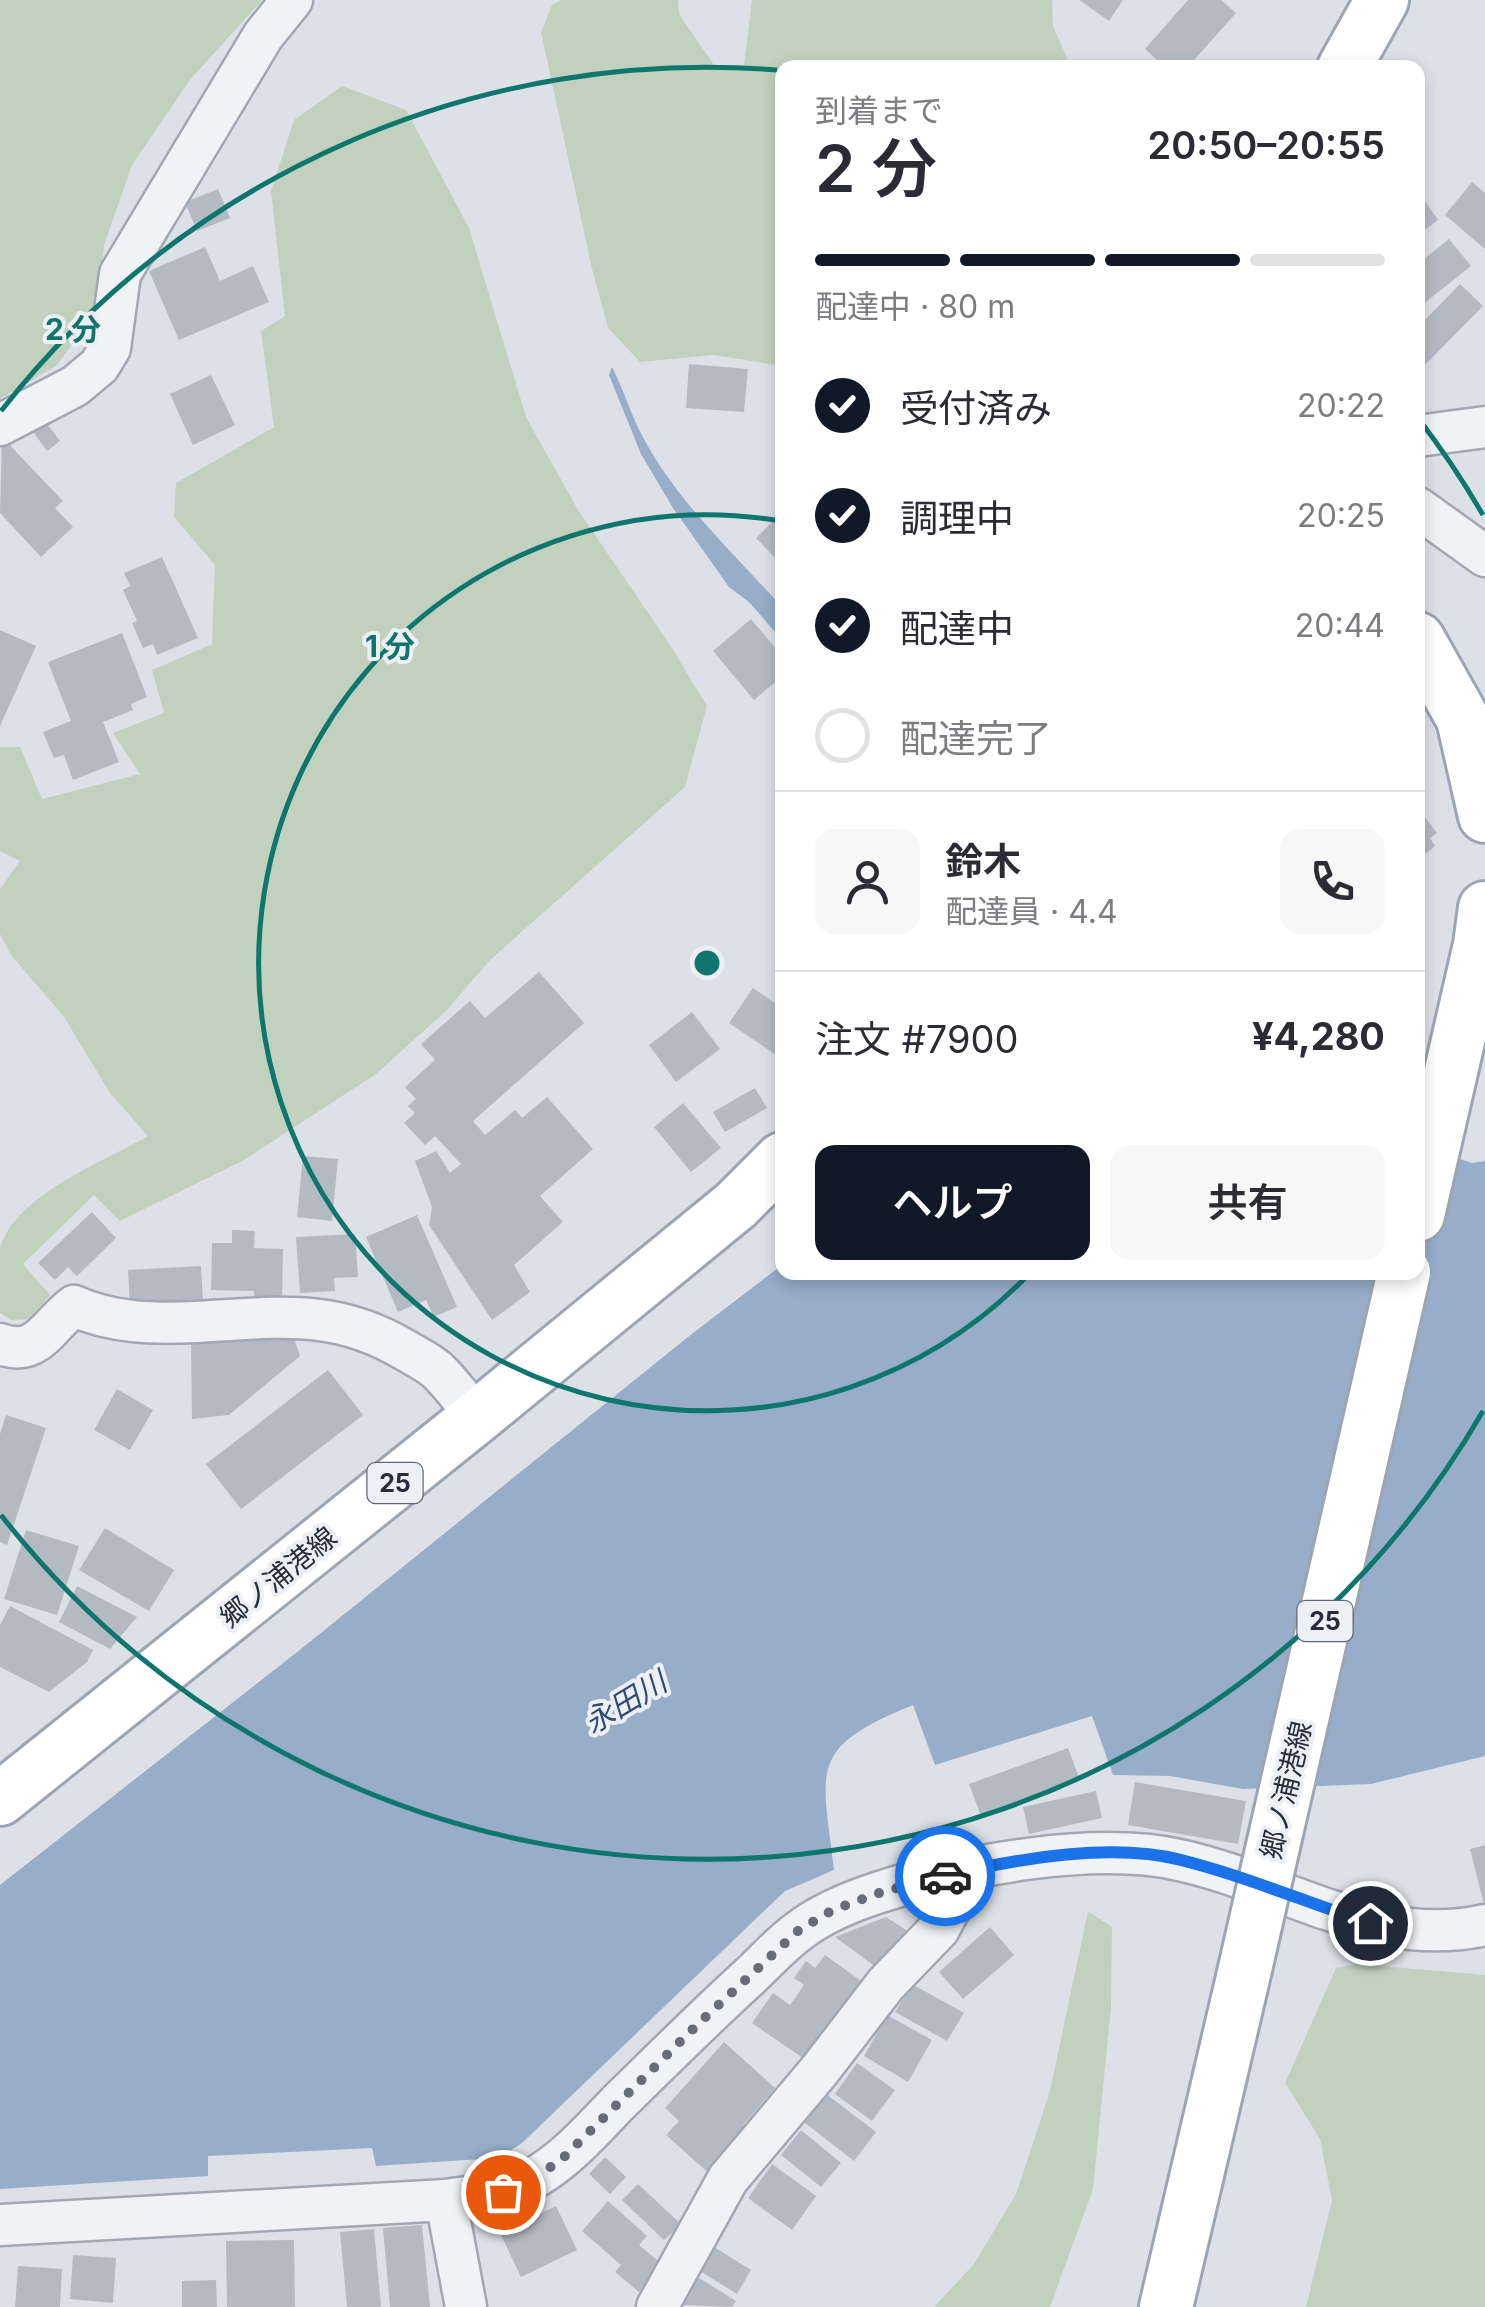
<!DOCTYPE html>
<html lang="ja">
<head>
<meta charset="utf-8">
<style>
	:root { --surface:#fff; --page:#f7f7f7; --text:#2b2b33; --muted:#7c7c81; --line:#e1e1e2; --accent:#111827 }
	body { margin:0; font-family:Inter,"Noto Sans JP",sans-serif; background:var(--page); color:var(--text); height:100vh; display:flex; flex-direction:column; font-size:38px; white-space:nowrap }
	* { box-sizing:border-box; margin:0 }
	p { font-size:32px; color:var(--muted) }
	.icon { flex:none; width:55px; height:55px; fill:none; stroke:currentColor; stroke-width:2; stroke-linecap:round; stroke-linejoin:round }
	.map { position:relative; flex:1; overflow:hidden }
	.details { position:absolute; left:775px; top:60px; width:650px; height:1220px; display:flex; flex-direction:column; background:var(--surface); border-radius:20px; box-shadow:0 5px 15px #0003 }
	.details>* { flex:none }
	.pin { position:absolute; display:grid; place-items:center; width:85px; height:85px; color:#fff; margin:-42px; border:5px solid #fff; border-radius:50%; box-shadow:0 2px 10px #0007 }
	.courier { position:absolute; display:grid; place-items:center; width:100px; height:100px; margin:-50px; border:8px solid #1a73e8; border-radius:50%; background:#fff; color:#222; box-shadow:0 2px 12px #0007 }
	.head em { font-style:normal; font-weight:600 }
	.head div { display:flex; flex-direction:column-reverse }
	.head { display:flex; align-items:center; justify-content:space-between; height:170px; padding:0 40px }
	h1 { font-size:65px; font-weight:600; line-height:75px }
	.bar { display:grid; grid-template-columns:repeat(4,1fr); gap:15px 10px; align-content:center; height:120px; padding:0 40px }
	.bar i { height:12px; border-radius:8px; background:var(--line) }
	.bar .on { background:var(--accent) }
	.bar p { grid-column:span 4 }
	.line { display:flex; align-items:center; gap:25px; padding:0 40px; border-top:2px solid var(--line) }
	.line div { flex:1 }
	.round { display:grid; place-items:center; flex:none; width:105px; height:105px; border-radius:20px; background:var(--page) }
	ol { padding:0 40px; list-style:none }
	li { display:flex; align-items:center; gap:30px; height:110px }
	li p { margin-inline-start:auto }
	li .icon { padding:10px; border-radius:50%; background:var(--accent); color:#fff; stroke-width:4 }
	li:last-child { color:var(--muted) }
	li i { width:55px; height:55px; border:5px solid var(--line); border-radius:50% }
	.cta { display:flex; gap:20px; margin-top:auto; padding:20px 40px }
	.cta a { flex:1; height:115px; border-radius:20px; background:var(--accent); color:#fff; font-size:40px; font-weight:600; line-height:115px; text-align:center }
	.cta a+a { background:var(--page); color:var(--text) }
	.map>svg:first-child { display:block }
	.green { fill:#c2d1be }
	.water { fill:#97adc8 }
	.building { fill:#b4bac4 }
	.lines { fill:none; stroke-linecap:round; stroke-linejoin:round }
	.minor-casing { stroke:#a2a8b1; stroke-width:45 }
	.major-casing { stroke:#9ca5b3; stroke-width:58 }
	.minor { stroke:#f0f2f6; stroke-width:40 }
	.major { stroke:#fff; stroke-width:52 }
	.major-bridge-casing { stroke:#9ca5b3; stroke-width:58; stroke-linecap:butt }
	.major-bridge { stroke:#fff; stroke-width:52 }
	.done { stroke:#666d79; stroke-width:10; stroke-dasharray:0 18 }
	.route { stroke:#1a73e8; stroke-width:12 }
	.ring { fill:none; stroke:#0f766e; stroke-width:5 }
	.labels { text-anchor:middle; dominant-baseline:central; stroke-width:8; stroke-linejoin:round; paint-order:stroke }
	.shield { fill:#ecf0f5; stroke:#616875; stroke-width:2.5 }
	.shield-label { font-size:25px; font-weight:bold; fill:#262e3e }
	.street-label { font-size:28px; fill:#262e3e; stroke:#ecf0f5 }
	.water-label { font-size:30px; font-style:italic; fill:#304b72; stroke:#ecf0f5 }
	.centre { fill:#0f766e; stroke:#ecf0f5; stroke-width:5 }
	.ring-label { font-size:30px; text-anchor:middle; font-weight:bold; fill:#0f766e; stroke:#ecf0f5; stroke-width:8; stroke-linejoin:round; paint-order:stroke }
</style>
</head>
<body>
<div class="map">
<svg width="1485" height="2307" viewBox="0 0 1485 2307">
	<rect width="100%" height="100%" fill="#dde1e7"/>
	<g class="green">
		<path d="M 0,0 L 262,0 L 190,80 L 132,165 L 104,245 L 98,303 L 75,341 L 56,366 L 0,399 Z"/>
		<path d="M 561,0 L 678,0 L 679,14 L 716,68 L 744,65 L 752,0 L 1052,0 L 1053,26 L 1071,67 L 782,68 L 782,366 L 714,355 L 640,362 L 608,328 L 592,269 L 541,32 L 552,5 Z"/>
		<path d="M 342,86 L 406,110 L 469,228 L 526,417 L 578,510 L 670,645 L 707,706 L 685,787 L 490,960 L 446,1011 L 376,1074 L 244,1160 L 120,1221 L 94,1195 L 23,1264 L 50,1295 L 30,1319 L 11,1320 L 0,1313 C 0,1293 0,1268 0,1249 C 13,1196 105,1161 148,1136 L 110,1093 L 64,1017 L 11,955 L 0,934 L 0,889 L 20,861 L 0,851 L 0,747 L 20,747 L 42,799 L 140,774 L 113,733 L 164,713 L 152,670 L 212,644 L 215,565 L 174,517 L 176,483 L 274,427 L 261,331 L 285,316 L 271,191 L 294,120 Z"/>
		<path d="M 1088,1911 L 1112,1927 L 1111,2007 L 1093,2189 L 1050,2307 L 934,2307 L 974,2264 L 1016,2194 L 1050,2091 Z"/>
		<path d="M 1358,1964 L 1485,1975 L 1485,2307 L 1306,2307 L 1332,2200 L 1320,2139 L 1285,2083 L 1336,1968 Z"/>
	</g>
	<g class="water">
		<path d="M 612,367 C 624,390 631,416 644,439 C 676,500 736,556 782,607 L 782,640 L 750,603 L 729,587 L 673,508 L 641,454 L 609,375 Z"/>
		<path d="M 1418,1145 L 1472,1163 L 1485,1161 L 1485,1756 L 1371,1784 L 1243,1789 L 1170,1776 L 1113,1775 L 1092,1716 L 935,1765 L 913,1705 C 807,1748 822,1768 834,1870 L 785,1891 L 522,2143 L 504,2155 L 481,2159 L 376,2166 L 372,2148 L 208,2156 L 208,2176 L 0,2189 L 0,1885 L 301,1649 L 688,1337 L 782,1265 L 782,1272 L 1418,1272 Z"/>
	</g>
	<g class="building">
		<path d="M 1079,0 L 1123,0 L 1109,21 Z"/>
		<path d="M 1188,0 L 1221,0 L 1236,13 L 1187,68 L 1166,68 L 1145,49 Z"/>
		<path d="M 1472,182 L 1485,193 L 1485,249 L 1445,215 Z"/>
		<path d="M 218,189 L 230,218 L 197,231 L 185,202 Z"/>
		<path d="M 1418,191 L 1438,220 L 1418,235 Z"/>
		<path d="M 1449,239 L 1471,266 L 1422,305 L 1418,300 L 1418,264 Z"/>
		<path d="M 205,247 L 220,281 L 253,266 L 269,302 L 179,340 L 149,271 Z"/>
		<path d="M 1460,284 L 1483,306 L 1418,372 L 1418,327 Z"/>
		<path d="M 689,364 L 748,369 L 744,412 L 686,408 Z"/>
		<path d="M 211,375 L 235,425 L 193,445 L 170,394 Z"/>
		<path d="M 42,417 L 60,441 L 47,451 L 29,426 Z"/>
		<path d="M 2,437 L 63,501 L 55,508 L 73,527 L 41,557 L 0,513 Z"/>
		<path d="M 782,512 L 782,565 L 756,538 Z"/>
		<path d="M 162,557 L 198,638 L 157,655 L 153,644 L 143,648 L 132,623 L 137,621 L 123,590 L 130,586 L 124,573 Z"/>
		<path d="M 751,619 L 782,656 L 782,676 L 754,700 L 713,651 Z"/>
		<path d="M 0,630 L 36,646 L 0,726 Z"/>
		<path d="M 122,633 L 147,697 L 131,704 L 133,710 L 103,722 L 119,762 L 73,780 L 64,755 L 54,758 L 43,732 L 71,721 L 48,662 Z"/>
		<path d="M 1418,808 L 1437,833 L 1430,838 L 1435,846 L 1418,860 Z"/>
		<path d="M 539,972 L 584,1023 L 473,1121 L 485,1135 L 515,1110 L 522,1118 L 547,1097 L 593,1149 L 540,1196 L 563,1222 L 514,1265 L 530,1292 L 492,1320 L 429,1225 L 432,1207 L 415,1161 L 436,1151 L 450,1173 L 461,1164 L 435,1136 L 425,1145 L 404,1123 L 415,1113 L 408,1106 L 416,1099 L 405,1087 L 435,1060 L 421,1044 L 470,1001 L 485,1018 Z"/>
		<path d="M 753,988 L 782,1008 L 782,1059 L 729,1023 Z"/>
		<path d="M 692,1012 L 720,1049 L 676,1082 L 649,1045 Z"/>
		<path d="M 755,1088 L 767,1108 L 725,1132 L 713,1112 Z"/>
		<path d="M 683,1103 L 721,1148 L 691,1172 L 654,1127 Z"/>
		<path d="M 303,1156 L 338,1159 L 332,1221 L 297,1217 Z"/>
		<path d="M 92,1212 L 116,1238 L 77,1276 L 68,1267 L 55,1280 L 38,1263 Z"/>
		<path d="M 417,1215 L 457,1307 L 434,1317 L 426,1300 L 398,1312 L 366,1237 Z"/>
		<path d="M 232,1230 L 255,1231 L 254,1248 L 283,1249 L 282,1303 L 254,1302 L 254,1291 L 211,1290 L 212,1243 L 232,1243 Z"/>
		<path d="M 355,1234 L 358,1277 L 334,1278 L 335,1291 L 300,1293 L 296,1237 Z"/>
		<path d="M 201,1266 L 203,1302 L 130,1306 L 128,1270 Z"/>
		<path d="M 293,1335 L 300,1356 L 229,1415 L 192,1419 L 191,1342 Z"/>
		<path d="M 328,1370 L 363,1415 L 241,1509 L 206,1464 Z"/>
		<path d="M 117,1389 L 153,1410 L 130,1450 L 94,1430 Z"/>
		<path d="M 6,1415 L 46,1428 L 7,1545 L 0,1542 L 0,1434 Z"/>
		<path d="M 105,1528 L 174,1570 L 149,1611 L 79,1570 Z"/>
		<path d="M 26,1530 L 79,1546 L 57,1615 L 4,1599 Z"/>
		<path d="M 77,1586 L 137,1617 L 110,1649 L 59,1622 Z"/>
		<path d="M 10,1606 L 93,1650 L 87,1662 L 49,1692 L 0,1667 L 0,1625 Z"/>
		<path d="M 1068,1748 L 1080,1780 L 981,1816 L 969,1784 Z"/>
		<path d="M 1135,1782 L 1246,1801 L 1238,1844 L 1128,1825 Z"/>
		<path d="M 1096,1791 L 1102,1818 L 1029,1834 L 1023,1807 Z"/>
		<path d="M 1485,1845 L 1485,1905 L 1484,1905 L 1470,1849 Z"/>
		<path d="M 886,1917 L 914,1935 L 884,1973 L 835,1937 Z"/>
		<path d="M 990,1927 L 1014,1955 L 963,1999 L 939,1972 Z"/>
		<path d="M 825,1955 L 868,1986 L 813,2065 L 752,2023 L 773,1993 L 790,2005 L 804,1985 L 794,1978 L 806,1961 L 815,1968 Z"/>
		<path d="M 912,1984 L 964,2013 L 947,2041 L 895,2012 Z"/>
		<path d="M 887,2015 L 932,2040 L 908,2082 L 864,2056 Z"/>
		<path d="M 724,2042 L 775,2088 L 743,2125 L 753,2134 L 714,2178 L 666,2135 L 679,2121 L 665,2108 Z"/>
		<path d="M 857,2063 L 895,2090 L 872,2121 L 835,2094 Z"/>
		<path d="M 826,2094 L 876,2132 L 854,2161 L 804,2122 Z"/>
		<path d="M 801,2130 L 841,2163 L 821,2187 L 781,2155 Z"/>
		<path d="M 605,2157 L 626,2177 L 610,2194 L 589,2174 Z"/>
		<path d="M 772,2164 L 816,2196 L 792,2230 L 748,2198 Z"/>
		<path d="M 638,2184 L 681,2224 L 664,2240 L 622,2200 Z"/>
		<path d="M 608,2201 L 647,2236 L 639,2245 L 663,2265 L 639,2292 L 615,2272 L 621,2265 L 582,2231 Z"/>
		<path d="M 556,2206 L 577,2250 L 521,2277 L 500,2233 Z"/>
		<path d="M 422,2225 L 430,2307 L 390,2307 L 383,2228 Z"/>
		<path d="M 374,2229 L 381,2307 L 347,2307 L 340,2232 Z"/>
		<path d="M 294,2240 L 295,2307 L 227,2307 L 226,2241 Z"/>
		<path d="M 714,2247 L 751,2270 L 737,2294 L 700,2271 Z"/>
		<path d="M 73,2255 L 116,2258 L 113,2303 L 70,2299 Z"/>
		<path d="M 18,2266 L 62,2269 L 60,2307 L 15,2307 Z"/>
		<path d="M 699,2278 L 736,2301 L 732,2307 L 683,2305 Z"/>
		<path d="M 216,2280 L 217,2307 L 182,2307 L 182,2281 Z"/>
	</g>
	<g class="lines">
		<defs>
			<g id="minor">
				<path d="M 0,425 L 75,386 L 99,366 L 110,348 L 120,274 L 263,36 L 292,0"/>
				<path d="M 1418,436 L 1485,427"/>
				<path d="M 1418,508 L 1485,556"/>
				<path d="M 0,1344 C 38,1358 47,1326 74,1306 C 112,1323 154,1324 195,1322 C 274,1318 334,1307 405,1350 C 415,1356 428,1362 437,1370 C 452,1384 464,1402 477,1417"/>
				<path d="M 446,2200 L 466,2307"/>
				<path d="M 0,2225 L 446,2200 C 476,2195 507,2194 534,2178 C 566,2160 592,2130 618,2103 C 661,2061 704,2018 749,1977 C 765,1962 781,1944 799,1931 C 822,1913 852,1901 880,1892 C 962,1865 1095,1841 1179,1860 C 1282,1882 1375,1950 1485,1925"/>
				<path d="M 657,2307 L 728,2179 L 819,2071 L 886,1984 L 939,1929 L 958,1893 L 953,1874"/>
			</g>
			<g id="major">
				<path d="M 1344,68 L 1382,0"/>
				<path d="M 1418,639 L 1463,719 L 1485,816"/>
				<path d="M 1418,1215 L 1480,945 L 1485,908"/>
				<path d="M 0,1799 L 477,1417 L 736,1205 L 782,1159"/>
				<path d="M 1166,2307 L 1245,1969"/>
			</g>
		</defs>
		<use href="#minor" class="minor-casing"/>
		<use href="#major" class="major-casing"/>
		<use href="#minor" class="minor"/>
		<use href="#major" class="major"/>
		<defs>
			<path id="major-bridge" d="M 1245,1969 L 1404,1272"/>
		</defs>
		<use href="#major-bridge" class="major-bridge-casing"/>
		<use href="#major-bridge" class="major-bridge"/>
	</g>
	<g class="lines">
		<path class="done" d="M 503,2192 L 532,2180 L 562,2159 L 698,2024 L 799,1930 L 833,1910 L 882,1892 L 945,1876"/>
		<path class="route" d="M 945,1876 C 1015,1859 1110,1842 1181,1860 C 1245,1876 1308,1903 1370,1923"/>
	</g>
	<g class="ring">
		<path d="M1029 1274A448 448 0 1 1 781 521"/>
		<path d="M1483 1411A896 896 0 0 1 1 1515M1 411A896 896 0 0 1 777 70M1418 418A896 896 0 0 1 1483 515"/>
	</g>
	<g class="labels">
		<g class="shield">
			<rect x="367.5" y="1463" width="55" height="40" rx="8"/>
			<rect x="1297.5" y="1601" width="55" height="40" rx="8"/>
		</g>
		<g class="shield-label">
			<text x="395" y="1483">25</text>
			<text x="1325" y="1621">25</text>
		</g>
		<g class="street-label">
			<text transform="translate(278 1577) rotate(-39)">郷ノ浦港線</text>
			<text transform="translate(1286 1790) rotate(-77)">郷ノ浦港線</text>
		</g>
		<g class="water-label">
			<text transform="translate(625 1702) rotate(-31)">永田川</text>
		</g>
	</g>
	<circle cx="707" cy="963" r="15" class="centre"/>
	<g class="ring-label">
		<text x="73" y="340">2 分</text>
		<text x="390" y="657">1 分</text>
	</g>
</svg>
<div class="pin" style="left:503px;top:2192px;background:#ea580c"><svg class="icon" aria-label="bag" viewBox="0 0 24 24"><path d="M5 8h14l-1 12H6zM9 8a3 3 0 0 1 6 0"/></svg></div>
<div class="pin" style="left:1370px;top:1923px;background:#1f2937"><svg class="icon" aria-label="home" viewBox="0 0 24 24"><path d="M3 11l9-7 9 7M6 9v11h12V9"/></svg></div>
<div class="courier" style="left:945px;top:1876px"><svg class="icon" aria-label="car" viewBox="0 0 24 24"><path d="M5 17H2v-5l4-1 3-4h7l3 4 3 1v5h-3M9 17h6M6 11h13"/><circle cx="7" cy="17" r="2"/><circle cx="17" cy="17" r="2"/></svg></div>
<section class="details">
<div class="head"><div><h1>2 分</h1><p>到着まで</p></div><em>20:50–20:55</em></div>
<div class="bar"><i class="on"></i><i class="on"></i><i class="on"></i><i></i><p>配達中 · 80 m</p></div>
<ol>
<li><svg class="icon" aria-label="check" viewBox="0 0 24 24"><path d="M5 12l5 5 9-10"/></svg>受付済み<p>20:22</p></li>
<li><svg class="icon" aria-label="check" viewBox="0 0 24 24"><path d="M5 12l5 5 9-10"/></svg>調理中<p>20:25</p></li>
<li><svg class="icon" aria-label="check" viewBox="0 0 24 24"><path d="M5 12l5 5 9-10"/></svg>配達中<p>20:44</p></li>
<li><i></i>配達完了</li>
</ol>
<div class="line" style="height:180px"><a class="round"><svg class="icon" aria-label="person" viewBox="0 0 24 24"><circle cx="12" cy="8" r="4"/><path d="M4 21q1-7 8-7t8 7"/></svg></a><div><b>鈴木</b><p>配達員 · 4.4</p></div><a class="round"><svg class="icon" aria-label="phone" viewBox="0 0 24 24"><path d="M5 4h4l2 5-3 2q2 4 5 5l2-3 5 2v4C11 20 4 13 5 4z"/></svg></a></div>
<div class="line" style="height:130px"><div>注文 #7900</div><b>¥4,280</b></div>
<div class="cta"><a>ヘルプ</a><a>共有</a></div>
</section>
</div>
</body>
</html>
